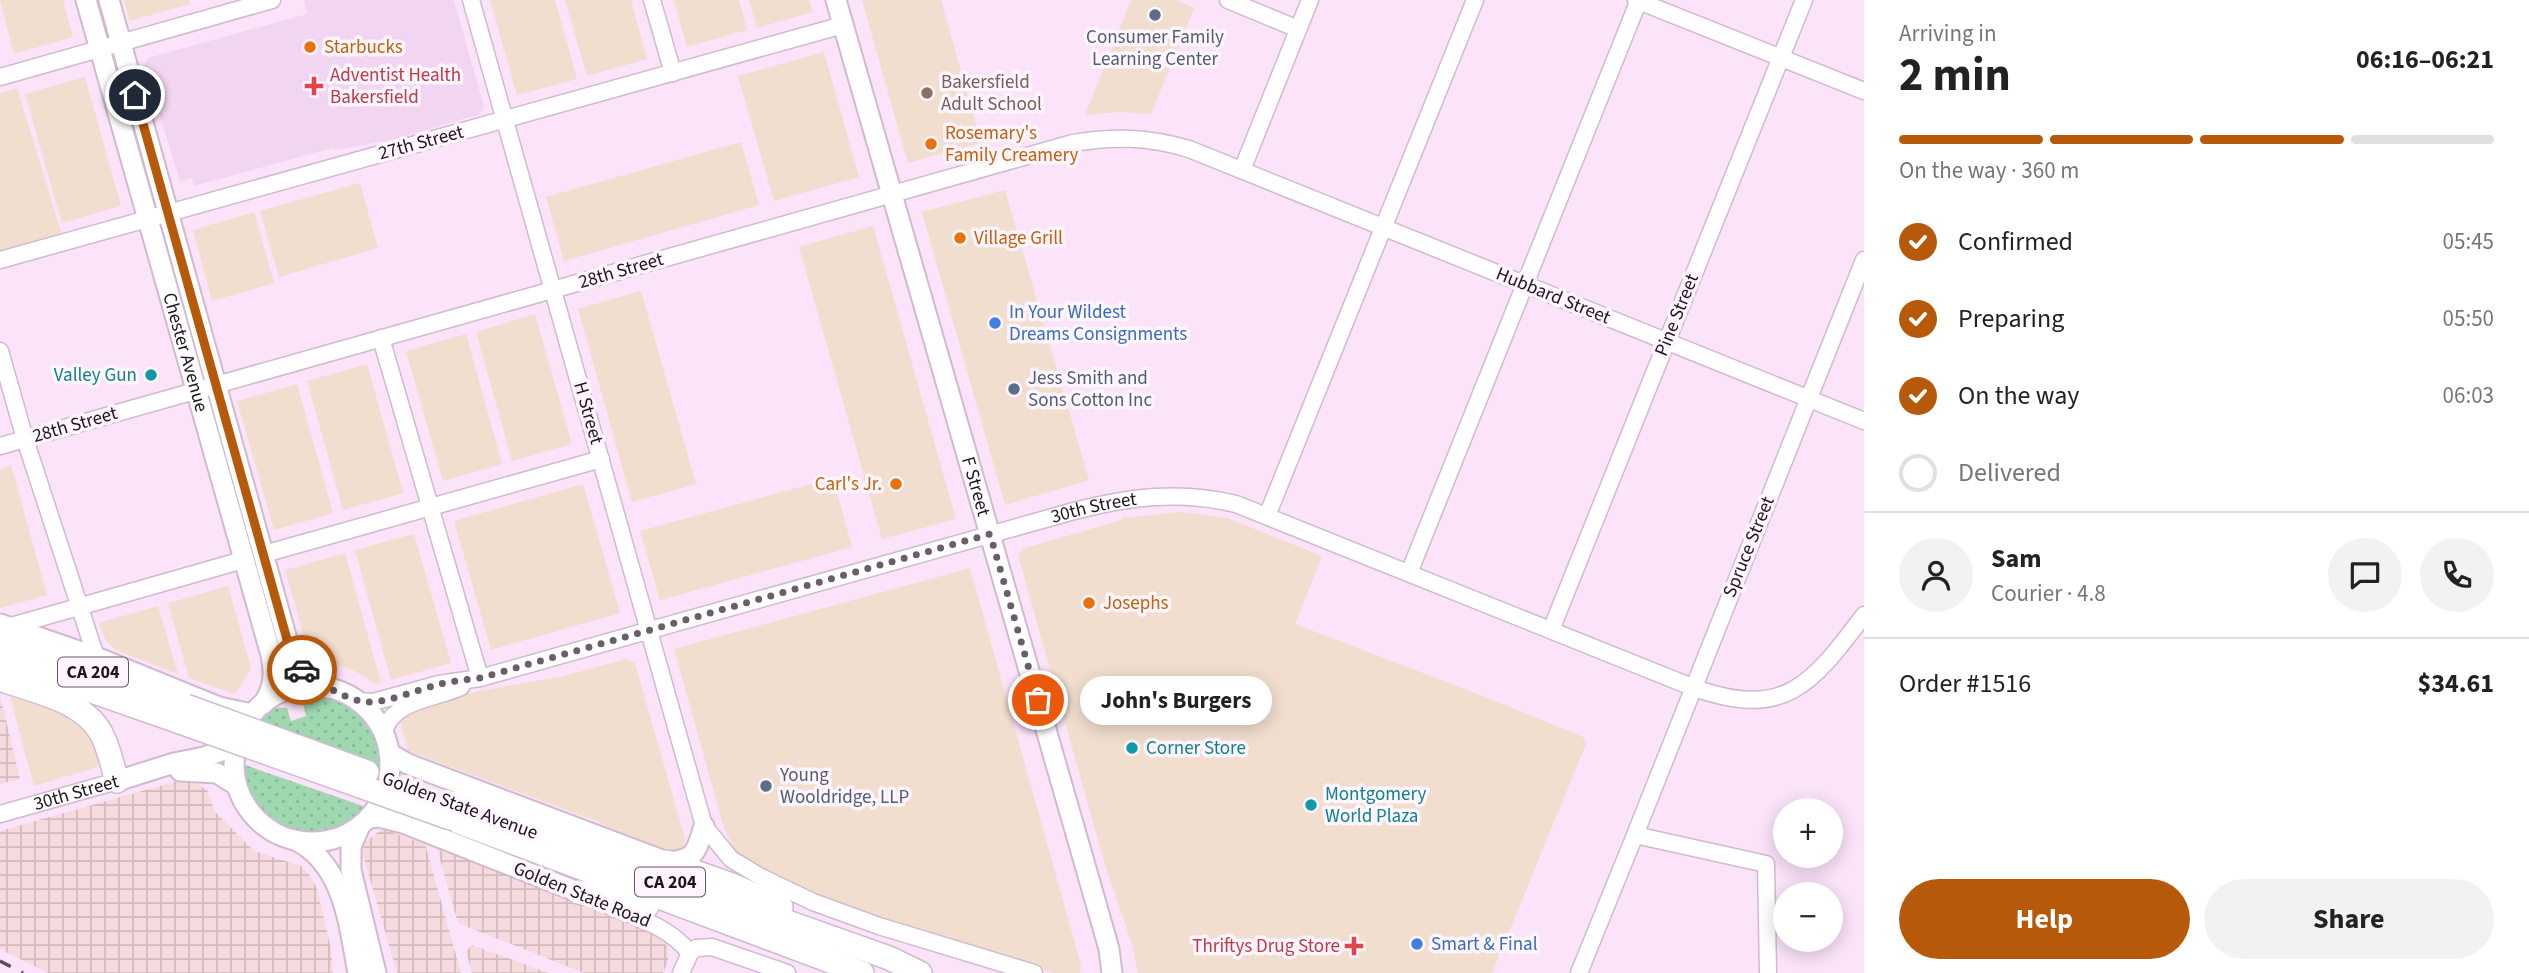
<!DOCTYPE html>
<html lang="en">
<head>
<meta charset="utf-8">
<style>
	:root { --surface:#fff; --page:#f2f2f2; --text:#222; --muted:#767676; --line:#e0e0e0; --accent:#b7590a }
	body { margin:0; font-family:"Source Sans 3",sans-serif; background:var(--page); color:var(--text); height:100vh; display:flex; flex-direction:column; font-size:26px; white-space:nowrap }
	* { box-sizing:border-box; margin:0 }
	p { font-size:23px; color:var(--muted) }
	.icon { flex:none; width:38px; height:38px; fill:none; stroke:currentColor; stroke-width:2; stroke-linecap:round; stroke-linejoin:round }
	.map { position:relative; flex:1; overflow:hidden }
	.sheet { display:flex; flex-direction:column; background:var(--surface); width:665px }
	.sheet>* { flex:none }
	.buttons { position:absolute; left:1773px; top:798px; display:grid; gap:14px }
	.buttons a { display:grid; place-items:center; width:70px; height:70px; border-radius:50%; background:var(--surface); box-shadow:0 4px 18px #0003; font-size:35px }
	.pin { position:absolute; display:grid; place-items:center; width:60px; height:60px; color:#fff; margin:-30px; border:4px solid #fff; border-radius:50%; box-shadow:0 2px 7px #0007 }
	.courier { position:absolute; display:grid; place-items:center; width:70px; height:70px; margin:-35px; border:5px solid #b7590a; border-radius:50%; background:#fff; color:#222; box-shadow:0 2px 9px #0007 }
	.bubble { position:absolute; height:49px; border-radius:24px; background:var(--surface); box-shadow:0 4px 18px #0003; font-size:23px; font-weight:700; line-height:49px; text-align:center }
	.summary em { font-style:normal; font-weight:700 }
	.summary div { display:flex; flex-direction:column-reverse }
	.summary { display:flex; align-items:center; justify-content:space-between; height:119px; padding:0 35px }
	h1 { font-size:46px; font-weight:700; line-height:52px }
	.bar { display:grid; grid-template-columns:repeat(4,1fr); gap:10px 7px; align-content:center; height:84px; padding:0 35px }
	.bar i { height:9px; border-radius:5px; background:var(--line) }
	.bar .selected { background:var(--accent) }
	.bar p { grid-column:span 4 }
	.line { display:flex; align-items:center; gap:18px; padding:0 35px; border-top:2px solid var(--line) }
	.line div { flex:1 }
	.round { display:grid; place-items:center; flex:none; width:74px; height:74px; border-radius:37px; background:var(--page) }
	ol { padding:0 35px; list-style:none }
	li { display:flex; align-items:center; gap:21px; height:77px }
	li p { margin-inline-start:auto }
	li .icon { padding:7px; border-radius:50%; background:var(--accent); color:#fff; stroke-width:4 }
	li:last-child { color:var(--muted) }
	li i { width:38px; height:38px; border:4px solid var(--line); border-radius:50% }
	.action { display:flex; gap:14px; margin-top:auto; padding:14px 35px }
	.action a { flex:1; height:80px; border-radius:42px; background:var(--accent); color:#fff; font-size:28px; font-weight:700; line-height:80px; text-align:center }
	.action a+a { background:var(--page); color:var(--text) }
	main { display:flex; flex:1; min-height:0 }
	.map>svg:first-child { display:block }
	.commercial { fill:#f1dece }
	.industrial { fill:url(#industrial-grid) }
	.built { fill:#f2d5f1 }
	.grass { fill:url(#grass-dots) }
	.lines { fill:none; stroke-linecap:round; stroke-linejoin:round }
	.minor-casing { stroke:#d1bad0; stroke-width:19 }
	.major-casing { stroke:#d1bad0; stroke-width:23 }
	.highway-casing { stroke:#d1bad0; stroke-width:26 }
	.minor { stroke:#fff; stroke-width:16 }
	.major { stroke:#fff; stroke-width:19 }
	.highway { stroke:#fff; stroke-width:23 }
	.rail { stroke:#574b57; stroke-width:3.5; stroke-dasharray:12 12; stroke-linecap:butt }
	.highway-bridge-casing { stroke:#d1bad0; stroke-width:26; stroke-linecap:butt }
	.highway-bridge { stroke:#fff; stroke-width:23 }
	.done { stroke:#6b5d6a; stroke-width:7; stroke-dasharray:0 12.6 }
	.route { stroke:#b7590a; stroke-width:9 }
	.service-dot { fill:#5c6f8a; stroke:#fff5ff; stroke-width:2.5 }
	.food-dot { fill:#e8710a; stroke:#fff5ff; stroke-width:2.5 }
	.health-dot { fill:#e0444e; stroke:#fff5ff; stroke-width:2.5 }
	.education-dot { fill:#8d6e63; stroke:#fff5ff; stroke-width:2.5 }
	.shop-dot { fill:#3f7fe0; stroke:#fff5ff; stroke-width:2.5 }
	.culture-dot { fill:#0f9aa8; stroke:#fff5ff; stroke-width:2.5 }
	.labels { text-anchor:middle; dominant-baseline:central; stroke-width:7; stroke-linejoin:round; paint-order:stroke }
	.shield { fill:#fff5ff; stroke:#615861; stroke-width:2 }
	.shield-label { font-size:18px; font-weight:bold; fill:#1d151d }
	.service-label { font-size:19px; fill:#4e5e75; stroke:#fff5ff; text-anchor:start }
	.food-label { font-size:19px; fill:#c56008; stroke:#fff5ff; text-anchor:start }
	.health-label { font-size:19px; fill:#be3a42; stroke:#fff5ff; text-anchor:start }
	.education-label { font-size:19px; fill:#785e54; stroke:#fff5ff; text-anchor:start }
	.street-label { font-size:19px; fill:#1d151d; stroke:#fff5ff }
	.shop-label { font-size:19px; fill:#366cbe; stroke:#fff5ff; text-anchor:start }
	.culture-label { font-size:19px; fill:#0d838f; stroke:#fff5ff; text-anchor:start }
</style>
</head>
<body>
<main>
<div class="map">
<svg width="1864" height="973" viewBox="0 0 1864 973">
	<defs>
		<pattern id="industrial-grid" width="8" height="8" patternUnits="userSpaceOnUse" patternTransform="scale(1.75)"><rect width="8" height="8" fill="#f5dade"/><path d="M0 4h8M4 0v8" fill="none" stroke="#d2babe"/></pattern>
		<pattern id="grass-dots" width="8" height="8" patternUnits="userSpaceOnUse" patternTransform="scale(1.75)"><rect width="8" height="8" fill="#9ed7b0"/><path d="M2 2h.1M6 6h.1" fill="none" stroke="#88b897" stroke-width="1.8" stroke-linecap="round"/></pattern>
	</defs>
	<rect width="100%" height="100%" fill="#fbe3fa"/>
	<g class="commercial">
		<path d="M 0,0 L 63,0 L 73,37 L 14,54 Z"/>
		<path d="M 124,0 L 189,0 L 190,4 L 130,21 Z"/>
		<path d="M 490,0 L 555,0 L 577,79 L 517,95 Z"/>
		<path d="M 565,0 L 631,0 L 647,59 L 587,76 Z"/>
		<path d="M 674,0 L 739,0 L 747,30 L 687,47 Z"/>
		<path d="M 749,0 L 809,0 L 813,12 L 757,28 Z"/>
		<path d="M 862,0 L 941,0 L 981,143 L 908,163 Z"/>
		<path d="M 1131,0 L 1177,0 L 1194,8 L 1151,114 L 1120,112 L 1085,115 Z"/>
		<path d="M 824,52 L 859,177 L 774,201 L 738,76 Z"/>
		<path d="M 85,77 L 121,206 L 62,223 L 25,94 Z"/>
		<path d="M 17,88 L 64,242 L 0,260 L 0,93 Z"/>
		<path d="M 741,142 L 759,205 L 564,261 L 546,197 Z"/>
		<path d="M 360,183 L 378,248 L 279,277 L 260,211 Z"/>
		<path d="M 1005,190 L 1089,480 L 1005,505 L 922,212 Z"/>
		<path d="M 254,212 L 274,283 L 212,301 L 193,230 Z"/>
		<path d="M 873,226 L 956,519 L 882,539 L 799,247 Z"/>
		<path d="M 641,291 L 696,484 L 632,502 L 578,309 Z"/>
		<path d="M 535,314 L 572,444 L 512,461 L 476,332 Z"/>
		<path d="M 466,334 L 502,464 L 443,481 L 406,351 Z"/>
		<path d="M 367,364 L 403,493 L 343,510 L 307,381 Z"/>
		<path d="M 297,384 L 333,513 L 274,530 L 237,401 Z"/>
		<path d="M 11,465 L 47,595 L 0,608 L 0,469 Z"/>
		<path d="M 833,478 L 852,547 L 660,600 L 640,531 Z"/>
		<path d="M 583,484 L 620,613 L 491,650 L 454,521 Z"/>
		<path d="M 1181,512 L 1227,518 L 1322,556 L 1295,624 L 1488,698 L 1583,737 L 1586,744 L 1492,973 L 1138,973 L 1132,944 L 1105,865 L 1018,555 L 1022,549 L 1122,520 L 1122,518 Z"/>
		<path d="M 414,534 L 451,663 L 391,680 L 355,550 Z"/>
		<path d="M 345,553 L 381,683 L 375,684 L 357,672 L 309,654 L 285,570 Z"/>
		<path d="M 970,568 L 1081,965 L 1080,973 L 1054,973 L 851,911 L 750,866 L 735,851 L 724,828 L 674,649 Z"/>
		<path d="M 228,586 L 251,668 L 235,694 L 189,678 L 168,603 Z"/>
		<path d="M 158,606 L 178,674 L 116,650 L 106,641 L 99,623 Z"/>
		<path d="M 626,659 L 635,663 L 685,839 L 683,850 L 668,854 L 594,820 L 408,751 L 398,713 L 479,691 L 564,676 Z"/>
		<path d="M 10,697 L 73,716 L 86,728 L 98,755 L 98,767 L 34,786 Z"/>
	</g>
	<g class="industrial">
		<path d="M 0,695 L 20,779 L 0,784 Z"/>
		<path d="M 174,782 L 194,782 L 207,790 L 215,812 L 254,851 L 301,866 L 311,877 L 317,889 L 331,949 L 333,973 L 48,973 L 0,949 L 0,831 Z"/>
		<path d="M 382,829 L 425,844 L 461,973 L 397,973 L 362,851 L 365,842 Z"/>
		<path d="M 437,849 L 567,895 L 657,936 L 669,948 L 668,961 L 663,973 L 584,973 L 458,923 Z"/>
		<path d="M 472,945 L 549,973 L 472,973 L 466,951 Z"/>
	</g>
	<path class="built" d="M 304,0 L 454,0 L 484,107 L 480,114 L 396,139 L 336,150 L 332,148 L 194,186 L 192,178 L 180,181 L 144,65 L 148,58 L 307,14 Z"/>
	<g class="grass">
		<path d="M 317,692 C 356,698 387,731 382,771 L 255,723 L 268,707 L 287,708 L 291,721 L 306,716 L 303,703 Z"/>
		<path d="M 242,764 L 366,807 C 358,815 351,823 341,828 C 308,843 264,830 249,795 C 244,785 243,775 242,764 Z"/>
	</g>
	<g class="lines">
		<defs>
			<g id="minor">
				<path d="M 471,0 L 704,826 L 731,859 L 761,877 L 813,902 L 879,926 L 1034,973"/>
				<path d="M 652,0 L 673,73"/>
				<path d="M 1228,0 L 1298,29"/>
				<path d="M 1636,0 L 1864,91"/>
				<path d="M 0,77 L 272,0"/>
				<path d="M 1242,170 L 1310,0"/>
				<path d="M 0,260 L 843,25"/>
				<path d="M 381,338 L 480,678"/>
				<path d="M 0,351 L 25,439 L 96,657"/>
				<path d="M 0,446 L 1073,143 C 1114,136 1149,137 1189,149 L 1864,421"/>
				<path d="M 1267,516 L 1475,0"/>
				<path d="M 264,554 L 601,459"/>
				<path d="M 1409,573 L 1639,0"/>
				<path d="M 8,627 L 243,560"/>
				<path d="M 1551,630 L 1804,0"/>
				<path id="s1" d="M 357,701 L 373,702 L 439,684 L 480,678 L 1074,511 C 1129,497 1180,490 1236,504 L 1692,687 C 1785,721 1812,684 1864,615"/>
				<path d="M 383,733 C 394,699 432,700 461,687"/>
				<path id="s2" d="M 0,814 L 117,781"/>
				<path d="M 1635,835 L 1864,260"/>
				<path d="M 609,906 C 638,918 669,927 690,953"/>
				<path d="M 690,953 L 696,948 L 712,947 L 787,973"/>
				<path d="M 681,973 L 690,953"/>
				<path d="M 1579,973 L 1635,835 L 1766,864 L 1768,973"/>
			</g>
			<g id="major">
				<path id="s3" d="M 86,0 L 271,655 C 275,674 274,688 263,704"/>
				<path d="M 109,0 L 288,643 C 296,665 307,677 328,688"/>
				<path id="s4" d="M 836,0 L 1085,865 L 1109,949 L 1112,973"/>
				<path d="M 0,624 L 96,657 L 219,707 L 252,714"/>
				<circle cx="312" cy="764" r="78"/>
				<path d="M 389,753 L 408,764 L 667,862 C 696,860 696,852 704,826"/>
				<path d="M 180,771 L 217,773 L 236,785"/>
				<path d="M 117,781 L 174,763 L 204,757 L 236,746"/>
				<path d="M 369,818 L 379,817 L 403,823 L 578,892"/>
				<path d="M 360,826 L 351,846 L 351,870 L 376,973"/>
				<path d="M 297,841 C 344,865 349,926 358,973"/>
			</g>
			<g id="highway">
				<path d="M 0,638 L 186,706"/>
				<path d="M 0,659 L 180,722"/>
				<path d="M 0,679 C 34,692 82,699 101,733 C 109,747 112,765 117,781"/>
				<path d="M 452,803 L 889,958 L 920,973"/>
				<path d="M 459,822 L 862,973"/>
				<path d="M 667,862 L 732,885 L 781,907"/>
				<path d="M 578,892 L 647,906"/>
			</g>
		</defs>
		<use href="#minor" class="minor-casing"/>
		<use href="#major" class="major-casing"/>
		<use href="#highway" class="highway-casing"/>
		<use href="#minor" class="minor"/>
		<use href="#major" class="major"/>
		<use href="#highway" class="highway"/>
		<path class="rail" d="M 0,961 L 23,973"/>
		<defs>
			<g id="highway-bridge">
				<path d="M 186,706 L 367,772"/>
				<path d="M 180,722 L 450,818"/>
			</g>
		</defs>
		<use href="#highway-bridge" class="highway-bridge-casing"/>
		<use href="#highway-bridge" class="highway-bridge"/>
	</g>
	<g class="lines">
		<path class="done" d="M 302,670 C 313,681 353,703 368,702 C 391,702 415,690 437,685 C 450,681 465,680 480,678 L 990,534 L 1038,700"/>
		<path class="route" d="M 135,95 L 288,643 L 294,659 L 302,670"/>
	</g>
	<g class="service-dot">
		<circle cx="1155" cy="15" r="7"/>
		<circle cx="1014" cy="389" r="7"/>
		<circle cx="766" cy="786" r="7"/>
	</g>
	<g class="food-dot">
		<circle cx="310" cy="47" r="7"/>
		<circle cx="931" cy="144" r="7"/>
		<circle cx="960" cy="238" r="7"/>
		<circle cx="896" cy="484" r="7"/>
		<circle cx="1089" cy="603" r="7"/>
	</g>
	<g class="health-dot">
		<path d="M310.5 75.5h7v7h7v7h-7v7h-7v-7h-7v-7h7z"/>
		<path d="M1350.5 935.5h7v7h7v7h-7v7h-7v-7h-7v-7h7z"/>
	</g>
	<circle class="education-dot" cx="927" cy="93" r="7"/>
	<g class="shop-dot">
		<circle cx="995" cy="323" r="7"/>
		<circle cx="1417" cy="944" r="7"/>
	</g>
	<g class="culture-dot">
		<circle cx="151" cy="375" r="7"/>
		<circle cx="1132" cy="748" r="7"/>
		<circle cx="1311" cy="805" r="7"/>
	</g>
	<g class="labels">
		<g class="shield">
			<rect x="58" y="657.5" width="70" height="29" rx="5"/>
			<rect x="635" y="867.5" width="70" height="29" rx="5"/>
		</g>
		<g class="shield-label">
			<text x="93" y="672">CA 204</text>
			<text x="670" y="882">CA 204</text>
		</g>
		<g class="service-label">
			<text x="1155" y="37" text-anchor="middle">Consumer Family<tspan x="1155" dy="22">Learning Center</tspan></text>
			<text x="1028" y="378">Jess Smith and<tspan x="1028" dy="22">Sons Cotton Inc</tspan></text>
			<text x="780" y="775">Young<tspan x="780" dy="22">Wooldridge, LLP</tspan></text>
		</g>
		<g class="food-label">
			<text x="324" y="47">Starbucks</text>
			<text x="945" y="133">Rosemary's<tspan x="945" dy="22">Family Creamery</tspan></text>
			<text x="974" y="238">Village Grill</text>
			<text x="882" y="484" text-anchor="end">Carl's Jr.</text>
			<text x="1103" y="603">Josephs</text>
		</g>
		<g class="health-label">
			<text x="330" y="75">Adventist Health<tspan x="330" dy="22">Bakersfield</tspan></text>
			<text x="1340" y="946" text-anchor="end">Thriftys Drug Store</text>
		</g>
		<g class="education-label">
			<text x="941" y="82">Bakersfield<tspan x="941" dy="22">Adult School</tspan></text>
		</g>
		<g class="street-label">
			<text transform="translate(421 143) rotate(-15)">27th Street</text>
			<text transform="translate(621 271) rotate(-16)">28th Street</text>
			<text transform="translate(1553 296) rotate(22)">Hubbard Street</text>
			<text transform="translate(1677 315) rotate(-68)">Pine Street</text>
			<text stroke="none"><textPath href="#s3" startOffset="366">Chester Avenue</textPath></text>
			<text transform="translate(588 413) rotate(74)">H Street</text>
			<text transform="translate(75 425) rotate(-16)">28th Street</text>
			<text stroke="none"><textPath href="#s4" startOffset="506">F Street</textPath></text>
			<text stroke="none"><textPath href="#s1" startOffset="763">30th Street</textPath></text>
			<text transform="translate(1749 547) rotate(-68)">Spruce Street</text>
			<text stroke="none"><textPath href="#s2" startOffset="79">30th Street</textPath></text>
			<text transform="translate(460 806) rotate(20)">Golden State Avenue</text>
			<text transform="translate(582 895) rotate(22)">Golden State Road</text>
		</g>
		<g class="shop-label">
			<text x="1009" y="312">In Your Wildest<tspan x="1009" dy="22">Dreams Consignments</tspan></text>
			<text x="1431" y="944">Smart &amp; Final</text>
		</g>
		<g class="culture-label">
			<text x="137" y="375" text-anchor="end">Valley Gun</text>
			<text x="1146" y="748">Corner Store</text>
			<text x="1325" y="794">Montgomery<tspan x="1325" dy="22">World Plaza</tspan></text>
		</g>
	</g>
</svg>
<div class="buttons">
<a>+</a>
<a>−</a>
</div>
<div class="pin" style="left:1038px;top:700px;background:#ea580c"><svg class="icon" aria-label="bag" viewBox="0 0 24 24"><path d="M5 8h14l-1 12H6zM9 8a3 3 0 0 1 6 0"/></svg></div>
<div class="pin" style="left:135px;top:95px;background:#1f2937"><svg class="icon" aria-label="home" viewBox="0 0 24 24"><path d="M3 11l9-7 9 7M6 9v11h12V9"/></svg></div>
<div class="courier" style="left:302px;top:670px"><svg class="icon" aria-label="car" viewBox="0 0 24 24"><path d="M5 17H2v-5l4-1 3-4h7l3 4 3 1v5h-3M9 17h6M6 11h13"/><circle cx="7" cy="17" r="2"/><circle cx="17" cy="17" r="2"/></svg></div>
<div class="bubble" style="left:1080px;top:676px;width:192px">John's Burgers</div>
</div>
<section class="sheet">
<div class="summary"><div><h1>2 min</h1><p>Arriving in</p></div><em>06:16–06:21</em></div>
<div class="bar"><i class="selected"></i><i class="selected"></i><i class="selected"></i><i></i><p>On the way · 360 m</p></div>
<ol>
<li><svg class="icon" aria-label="check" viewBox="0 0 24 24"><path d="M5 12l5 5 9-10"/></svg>Confirmed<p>05:45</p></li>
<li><svg class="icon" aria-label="check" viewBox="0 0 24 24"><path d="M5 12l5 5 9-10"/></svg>Preparing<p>05:50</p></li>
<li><svg class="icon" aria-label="check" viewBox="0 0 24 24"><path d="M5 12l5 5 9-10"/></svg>On the way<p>06:03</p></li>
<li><i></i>Delivered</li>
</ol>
<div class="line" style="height:126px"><a class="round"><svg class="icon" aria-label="person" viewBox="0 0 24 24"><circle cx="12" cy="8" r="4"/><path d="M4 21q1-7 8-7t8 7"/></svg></a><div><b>Sam</b><p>Courier · 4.8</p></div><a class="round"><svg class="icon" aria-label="chat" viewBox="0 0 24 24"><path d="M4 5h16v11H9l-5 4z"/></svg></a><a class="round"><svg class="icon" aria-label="phone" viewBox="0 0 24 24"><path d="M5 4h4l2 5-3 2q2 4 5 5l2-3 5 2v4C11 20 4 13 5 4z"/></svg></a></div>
<div class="line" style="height:91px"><div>Order #1516</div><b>$34.61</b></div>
<div class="action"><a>Help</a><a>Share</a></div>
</section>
</main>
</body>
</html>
